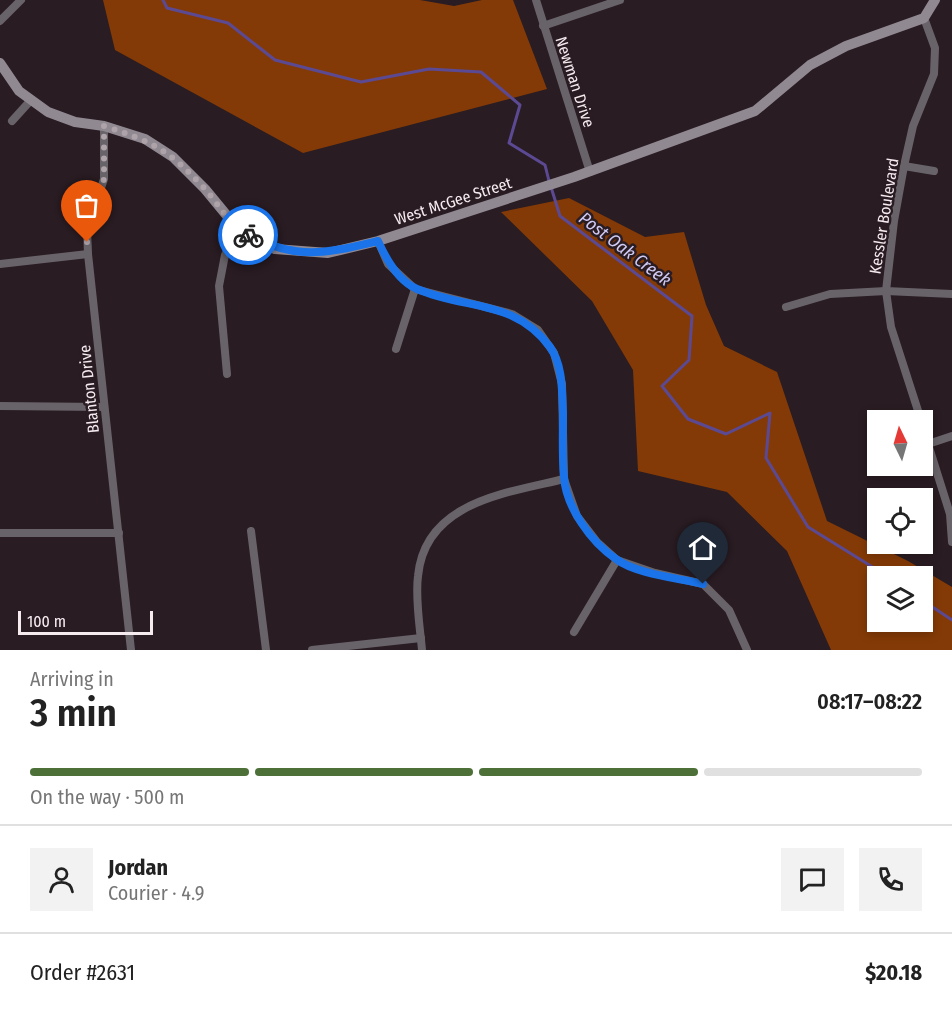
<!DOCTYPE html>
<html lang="en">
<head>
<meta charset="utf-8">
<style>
	:root { --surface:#fff; --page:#f2f2f2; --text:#222; --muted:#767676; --line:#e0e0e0; --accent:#4c7037 }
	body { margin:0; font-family:"Fira Sans Condensed",sans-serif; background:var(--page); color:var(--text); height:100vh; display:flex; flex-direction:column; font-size:22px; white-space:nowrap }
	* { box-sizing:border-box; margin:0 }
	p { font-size:20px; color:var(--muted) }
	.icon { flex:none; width:33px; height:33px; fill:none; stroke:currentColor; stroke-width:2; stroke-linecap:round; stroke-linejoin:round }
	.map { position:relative; height:650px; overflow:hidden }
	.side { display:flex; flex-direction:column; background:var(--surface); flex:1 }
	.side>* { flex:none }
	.needle { width:39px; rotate:355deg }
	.tools { position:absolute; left:867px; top:410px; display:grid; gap:12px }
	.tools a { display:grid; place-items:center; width:66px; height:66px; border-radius:0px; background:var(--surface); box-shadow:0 3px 9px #0003; font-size:30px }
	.scale { position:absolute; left:18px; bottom:15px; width:135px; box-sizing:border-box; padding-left:6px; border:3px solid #f6ecf0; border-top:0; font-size:16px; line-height:21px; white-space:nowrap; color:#f6ecf0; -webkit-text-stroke:4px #291c22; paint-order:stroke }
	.pin { position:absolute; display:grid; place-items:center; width:51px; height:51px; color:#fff; margin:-62px -26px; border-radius:50% 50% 50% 0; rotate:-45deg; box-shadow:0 0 6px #0007 }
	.pin .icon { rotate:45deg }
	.courier { position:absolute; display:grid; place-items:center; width:60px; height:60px; margin:-30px; border:4px solid #1a73e8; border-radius:50%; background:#fff; color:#222; box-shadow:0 2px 8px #0007 }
	.head em { font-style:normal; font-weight:600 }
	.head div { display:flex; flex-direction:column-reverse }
	.head { display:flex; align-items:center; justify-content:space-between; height:102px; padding:0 30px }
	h1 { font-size:39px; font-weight:600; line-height:45px }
	.bar { display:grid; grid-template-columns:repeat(4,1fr); gap:9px 6px; align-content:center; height:72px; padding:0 30px }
	.bar i { height:8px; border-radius:4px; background:var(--line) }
	.bar .selected { background:var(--accent) }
	.bar p { grid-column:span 4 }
	.line { display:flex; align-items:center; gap:15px; padding:0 30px; border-top:2px solid var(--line) }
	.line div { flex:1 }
	.round { display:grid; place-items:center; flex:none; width:63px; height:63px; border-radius:0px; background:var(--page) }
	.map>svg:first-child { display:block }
	.forest { fill:#843a06; fill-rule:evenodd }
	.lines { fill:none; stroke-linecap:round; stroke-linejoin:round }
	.stream { stroke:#5b4a93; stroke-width:3 }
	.street { stroke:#686369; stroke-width:8 }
	.secondary { stroke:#918992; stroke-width:10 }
	.done { stroke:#aea3a8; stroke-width:6; stroke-dasharray:0 10.8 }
	.route { stroke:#1a73e8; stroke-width:8 }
	.labels { text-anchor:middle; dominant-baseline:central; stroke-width:5; stroke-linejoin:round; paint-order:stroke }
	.street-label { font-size:16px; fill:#f6ecf0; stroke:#291c22 }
	.water-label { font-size:18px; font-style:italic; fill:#d0caf4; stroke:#291c22 }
</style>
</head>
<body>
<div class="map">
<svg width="952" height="650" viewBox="0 0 952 650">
	<rect width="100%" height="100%" fill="#291c22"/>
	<g class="forest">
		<path d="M 103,0 L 420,0 L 454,6 L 482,0 L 513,0 L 547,89 L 303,153 L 115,50 Z"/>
		<path d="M 569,198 L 645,237 L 684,232 L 706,305 L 724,346 L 777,372 L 827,521 L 908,561 L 952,587 L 952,650 L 831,650 L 787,551 L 727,492 L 638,471 L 633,370 L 592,301 L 501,212 ZM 878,576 L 922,576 L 922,621 L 878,621 Z"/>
	</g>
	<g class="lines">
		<g class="stream">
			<path d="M 163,0 L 167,8 L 228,23 L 275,60 L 361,82 L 429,69 L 481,72 L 520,105 L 509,143 L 545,165 L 549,181"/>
			<path d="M 551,187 L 560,216 L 692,316 L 689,360 L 662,386 L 688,419 L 726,434 L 770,413 L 766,458 L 808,527 L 887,576"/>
			<path d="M 922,600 L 952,620"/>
		</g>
		<g class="street">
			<path d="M 536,0 L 590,172"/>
			<path d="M 0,21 L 21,0"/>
			<path d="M 543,26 L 620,0"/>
			<path d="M 12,121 L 31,100"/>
			<path d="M 104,126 L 104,179 L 87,229 L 88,254 L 131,650"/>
			<path d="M 904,166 L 934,171"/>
			<path d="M 378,241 L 388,264 L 415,289 L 512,314 L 538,330 L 554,353 L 562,384 L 564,479"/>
			<path d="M 0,264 L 88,254"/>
			<path d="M 786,307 L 830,294 L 886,291 L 952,294"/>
			<path d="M 396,349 L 415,289"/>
			<path d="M 227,374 L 219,286 L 225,255 L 238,229"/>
			<path d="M 0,406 L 104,407"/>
			<path d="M 921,420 L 891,327 L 886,291 L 894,221 L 904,166 L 913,126 L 934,74 L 935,48 L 924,18"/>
			<path d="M 922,425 L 950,514 L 952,542"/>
			<path d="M 928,444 L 952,436"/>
			<path d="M 251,531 L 266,650"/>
			<path d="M 0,533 L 119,533"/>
			<path d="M 574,632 L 617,560"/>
			<path d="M 312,650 L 421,638"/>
			<path d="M 422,650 C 420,627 415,599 418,576 C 425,502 506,493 564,479 L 577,516 L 597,542 L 617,560 L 655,573 L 703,584 L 729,610 L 747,650"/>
		</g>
		<path class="secondary" d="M 0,63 L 19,91 L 48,112 L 75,122 L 104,126 L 145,139 L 173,157 L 205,189 L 238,229 L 275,249 L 328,253 L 378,241 L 574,177 L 755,111 L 810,65 L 846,46 L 924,18 L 935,0"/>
	</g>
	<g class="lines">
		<path class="done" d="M 87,242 L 87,229 L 104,179 L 104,126 C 153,142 169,150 204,188 C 219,204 229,225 248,235"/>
		<path class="route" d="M 248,235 C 298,261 327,253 378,241 C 386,259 398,281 417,289 C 467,310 514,299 550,347 C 563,365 562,392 563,413 C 563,434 562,456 564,477 C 566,507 591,542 616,559 C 636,574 678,578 703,584"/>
	</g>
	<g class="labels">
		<g class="street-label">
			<text transform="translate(575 82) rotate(72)">Newman Drive</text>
			<text transform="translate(453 201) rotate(-18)">West McGee Street</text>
			<text transform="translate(884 216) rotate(-81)">Kessler Boulevard</text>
			<text transform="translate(89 389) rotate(-96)">Blanton Drive</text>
		</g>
		<g class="water-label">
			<text transform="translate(625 249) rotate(37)">Post Oak Creek</text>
		</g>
	</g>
</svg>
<div class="tools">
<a><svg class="needle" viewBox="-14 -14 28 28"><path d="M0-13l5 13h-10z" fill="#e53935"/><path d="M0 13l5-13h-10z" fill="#767676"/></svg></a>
<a><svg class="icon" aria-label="locate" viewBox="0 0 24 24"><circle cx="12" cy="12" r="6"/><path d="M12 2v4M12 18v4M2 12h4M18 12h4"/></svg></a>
<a><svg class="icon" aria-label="layers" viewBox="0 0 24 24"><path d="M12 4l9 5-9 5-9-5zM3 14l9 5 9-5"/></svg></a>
</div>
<div class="scale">100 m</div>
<div class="pin" style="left:87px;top:242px;background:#ea580c"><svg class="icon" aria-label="bag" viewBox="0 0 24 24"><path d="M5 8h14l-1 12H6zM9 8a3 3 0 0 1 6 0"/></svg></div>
<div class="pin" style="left:703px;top:584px;background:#1f2937"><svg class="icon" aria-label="home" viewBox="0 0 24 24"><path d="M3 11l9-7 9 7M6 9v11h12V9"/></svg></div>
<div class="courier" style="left:248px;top:235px"><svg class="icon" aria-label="bike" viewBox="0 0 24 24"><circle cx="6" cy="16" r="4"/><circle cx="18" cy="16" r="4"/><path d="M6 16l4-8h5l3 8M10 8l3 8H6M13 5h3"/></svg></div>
</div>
<section class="side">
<div class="head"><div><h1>3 min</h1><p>Arriving in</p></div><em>08:17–08:22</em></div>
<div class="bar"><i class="selected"></i><i class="selected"></i><i class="selected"></i><i></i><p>On the way · 500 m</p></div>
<div class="line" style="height:108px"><a class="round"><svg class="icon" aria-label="person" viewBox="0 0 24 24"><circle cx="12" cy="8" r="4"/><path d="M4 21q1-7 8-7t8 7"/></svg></a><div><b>Jordan</b><p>Courier · 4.9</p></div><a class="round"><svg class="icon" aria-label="chat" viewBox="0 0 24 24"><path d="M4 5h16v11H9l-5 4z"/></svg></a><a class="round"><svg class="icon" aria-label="phone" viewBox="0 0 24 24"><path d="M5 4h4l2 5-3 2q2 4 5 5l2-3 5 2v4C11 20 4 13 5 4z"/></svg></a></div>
<div class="line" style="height:78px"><div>Order #2631</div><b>$20.18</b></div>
</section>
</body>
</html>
